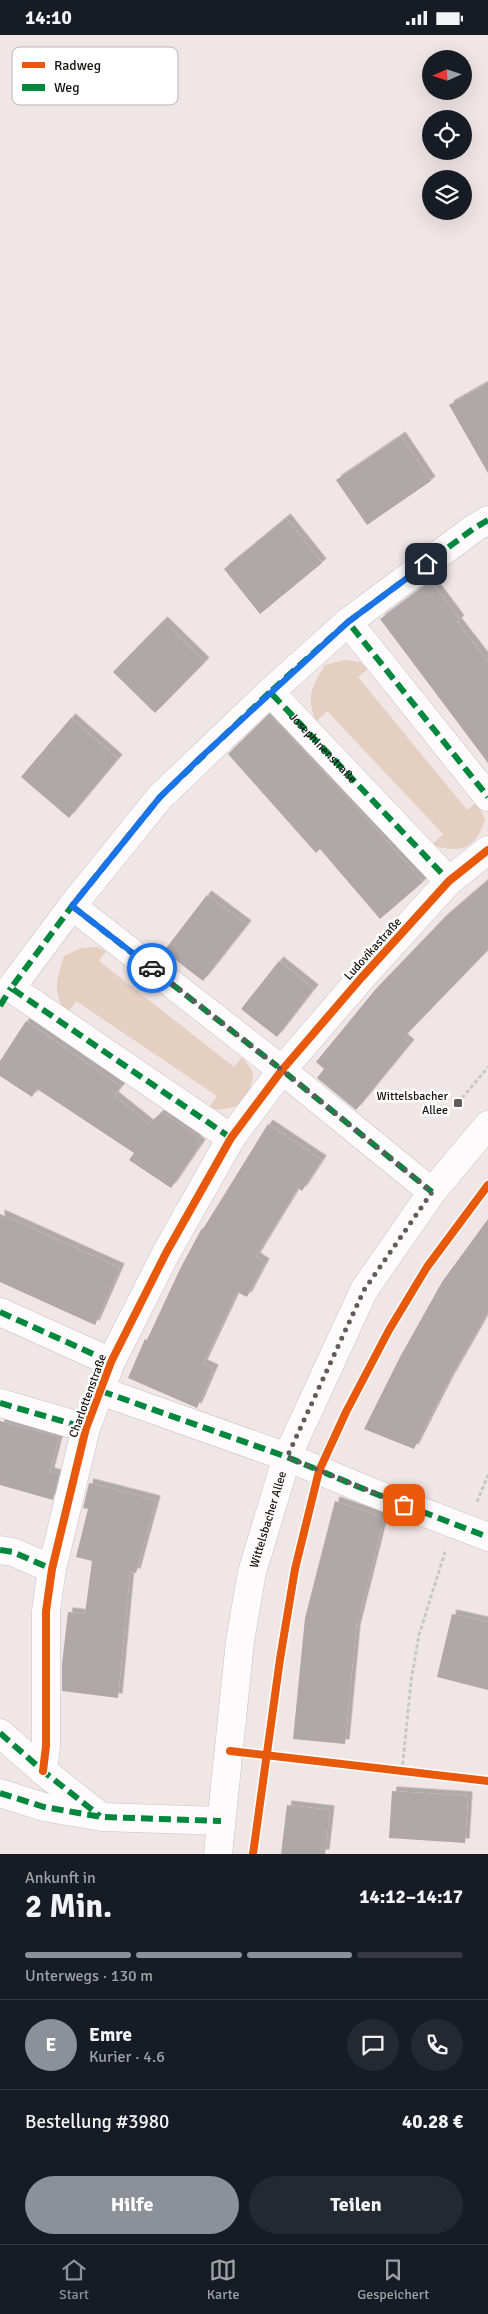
<!DOCTYPE html>
<html lang="de">
<head>
<meta charset="utf-8">
<style>
	:root { --surface:#171b24; --page:#242831; --text:#f1f3f6; --muted:#9ea1a6; --line:#363941; --accent:#8c9099 }
	body { margin:0; font-family:Signika,sans-serif; background:var(--page); color:var(--text); height:100vh; display:flex; flex-direction:column; font-size:19px; white-space:nowrap }
	* { box-sizing:border-box; margin:0 }
	p { font-size:16px; color:var(--muted) }
	.icon { flex:none; width:28px; height:28px; fill:none; stroke:currentColor; stroke-width:2; stroke-linecap:round; stroke-linejoin:round }
	.map { position:relative; height:1819px; overflow:hidden }
	.drawer { display:flex; flex-direction:column; background:var(--surface); flex:1 }
	.drawer>* { flex:none }
	.needle { width:32px; rotate:267deg }
	.tools { position:absolute; left:422px; top:15px; display:grid; gap:10px }
	.tools a { display:grid; place-items:center; width:50px; height:50px; border-radius:50%; background:var(--surface); box-shadow:0 5px 20px #0002; font-size:25px }
	.pin { position:absolute; display:grid; place-items:center; width:42px; height:42px; color:#fff; margin:-21px; border-radius:10px; box-shadow:0 2px 8px #0006 }
	.courier { position:absolute; display:grid; place-items:center; width:50px; height:50px; margin:-25px; border:4px solid #1a73e8; border-radius:50%; background:#fff; color:#222; box-shadow:0 1px 6px #0007 }
	.summary em { font-style:normal; font-weight:800 }
	.summary div { display:flex; flex-direction:column-reverse }
	.summary { display:flex; align-items:center; justify-content:space-between; height:85px; padding:0 25px }
	h1 { font-size:32px; font-weight:800; line-height:38px }
	.bar { display:grid; grid-template-columns:repeat(4,1fr); gap:8px 5px; align-content:center; height:60px; padding:0 25px }
	.bar i { height:6px; border-radius:4px; background:var(--line) }
	.bar .selected { background:var(--accent) }
	.bar p { grid-column:span 4 }
	.line { display:flex; align-items:center; gap:12px; padding:0 25px; border-top:1px solid var(--line) }
	.line div { flex:1 }
	.round { display:grid; place-items:center; flex:none; width:52px; height:52px; border-radius:26px; background:var(--page) }
	.action { display:flex; gap:10px; margin-top:auto; padding:10px 25px }
	.action a { flex:1; height:58px; border-radius:30px; background:var(--accent); color:#fff; font-size:20px; font-weight:800; line-height:58px; text-align:center }
	.action a+a { background:var(--page); color:var(--text) }
	.status { display:flex; justify-content:space-between; align-items:center; height:35px; padding:0 25px; background:var(--surface); direction:ltr }
	.status svg { height:14px; fill:currentColor }
	.dock { display:flex; justify-content:space-around; align-items:center; height:70px; border-top:1px solid var(--line); background:var(--surface); font-size:14px; color:var(--muted) }
	.dock a { display:grid; justify-items:center; gap:2px }
	.dock .selected { color:var(--accent) }
	.map>svg:first-child { display:block }
	.green { fill:#e4cfc1 }
	.building { fill:#b0a8a7; filter:url(#shadow) }
	.lines { fill:none; stroke-linecap:round; stroke-linejoin:round }
	.street-casing { stroke:#cac2c1; stroke-width:29 }
	.path { stroke:#cac7c7; stroke-width:3; stroke-dasharray:4 2.5; stroke-linecap:butt }
	.street { stroke:#fdfbfb; stroke-width:28 }
	.quiet { stroke:#00873e; stroke-width:6; stroke-dasharray:12 6; stroke-linecap:butt }
	.cycleway-casing { stroke:#fff; stroke-width:11 }
	.cycleway { stroke:#e8590c; stroke-width:8 }
	.done { stroke:#625b5b; stroke-width:5; stroke-dasharray:0 9 }
	.route { stroke:#1a73e8; stroke-width:6 }
	.poi-dot { fill:#625b5b; stroke:#fff; stroke-width:2 }
	.labels { text-anchor:middle; dominant-baseline:central; stroke-width:5; stroke-linejoin:round; paint-order:stroke }
	.street-label { font-size:12px; fill:#161010; stroke:#fff }
	.poi-label { font-size:12px; fill:#161010; stroke:#fff; text-anchor:end }
	.key { fill:#fff; stroke:#b9b7b7; stroke-width:1 }
	.key-label { font-size:14px; fill:#161010 }
</style>
</head>
<body>
<div class="status"><b>14:10</b><svg viewBox="0 0 49 12"><path d="M0 12V9h3v3zM5 12V6h3v6zM10 12V3h3v9zM15 12V0h3v12zM26 1h20v11H26zM47 4h2v5h-2z"/></svg></div>
<div class="map">
<svg width="488" height="1819" viewBox="0 0 488 1819">
	<defs>
		<filter id="shadow"><feDropShadow dx="4.5" dy="-4.5" stdDeviation="0" flood-color="#0004"/></filter>
	</defs>
	<rect width="100%" height="100%" fill="#f0e6e5"/>
	<g class="green">
		<path d="M 344,625 L 360,627 L 368,634 L 358,642 L 467,775 L 477,767 L 485,784 C 476,814 461,819 432,810 L 443,799 L 327,676 L 316,687 C 306,660 311,654 325,630 Z"/>
		<path d="M 97,912 L 106,916 L 99,926 L 234,1032 L 242,1022 L 253,1037 C 251,1069 238,1076 208,1074 L 217,1061 L 76,966 L 67,979 C 52,956 56,947 64,921 L 81,913 Z"/>
	</g>
	<g class="building">
		<path d="M 488,348 L 488,438 L 449,370 Z"/>
		<path d="M 401,401 L 431,446 L 367,490 L 336,445 Z"/>
		<path d="M 286,483 L 322,528 L 260,579 L 224,534 Z"/>
		<path d="M 431,546 L 460,585 L 457,587 L 488,627 L 488,728 L 380,584 Z"/>
		<path d="M 163,586 L 205,627 L 155,678 L 113,637 Z"/>
		<path d="M 269,679 L 353,768 L 423,847 L 380,884 L 320,814 L 316,818 L 228,719 Z"/>
		<path d="M 71,683 L 118,724 L 69,783 L 21,742 Z"/>
		<path d="M 488,845 L 488,915 L 403,1003 L 410,1009 L 356,1075 L 317,1043 L 324,1034 L 316,1027 L 375,955 L 446,881 Z"/>
		<path d="M 207,860 L 247,890 L 203,946 L 164,916 Z"/>
		<path d="M 279,926 L 314,954 L 277,1002 L 241,974 Z"/>
		<path d="M 26,986 L 121,1052 L 114,1061 L 149,1089 L 162,1077 L 199,1102 L 196,1105 L 201,1109 L 171,1153 L 129,1125 L 134,1118 L 69,1075 L 37,1054 L 32,1062 L 0,1041 L 0,1026 Z"/>
		<path d="M 268,1089 L 322,1125 L 302,1156 L 298,1153 L 256,1222 L 265,1228 L 247,1262 L 237,1257 L 203,1329 L 214,1334 L 197,1373 L 128,1343 L 145,1304 L 147,1305 L 180,1234 L 202,1193 L 203,1194 Z"/>
		<path d="M 0,1179 L 120,1233 L 95,1290 L 0,1247 Z"/>
		<path d="M 488,1184 L 488,1277 L 448,1347 L 414,1414 L 364,1394 L 400,1322 L 442,1247 Z"/>
		<path d="M 0,1386 L 59,1402 L 50,1437 L 59,1440 L 53,1465 L 0,1450 Z"/>
		<path d="M 89,1448 L 156,1465 L 136,1538 L 130,1537 L 118,1663 L 62,1656 L 62,1629 L 68,1577 L 85,1579 L 92,1526 L 76,1522 L 88,1474 L 83,1473 Z"/>
		<path d="M 335,1466 L 384,1483 L 356,1594 L 345,1709 L 293,1704 L 305,1583 Z"/>
		<path d="M 452,1579 L 488,1587 L 488,1655 L 437,1642 Z"/>
		<path d="M 392,1756 L 468,1761 L 465,1808 L 389,1803 Z"/>
		<path d="M 287,1770 L 330,1775 L 325,1819 L 281,1819 Z"/>
	</g>
	<g class="lines">
		<defs>
			<g id="street">
				<path d="M 488,485 L 473,494 L 348,587 L 488,762"/>
				<path d="M 348,587 L 270,657 L 449,846"/>
				<path d="M 72,871 L 282,1035 L 432,1157"/>
				<path d="M 231,1103 L 11,953 L 72,871 L 160,762 L 270,657"/>
				<path d="M 0,1277 L 111,1327"/>
				<path d="M 101,1356 L 287,1422 L 371,1457 L 488,1502"/>
				<path d="M 0,1368 L 86,1393"/>
				<path d="M 0,1515 L 13,1517 L 52,1534"/>
				<path d="M 0,1698 L 43,1736 L 99,1780"/>
				<path d="M 43,1736 L 46,1711 L 46,1576 L 52,1534 L 86,1393 L 111,1327 L 166,1218 L 231,1103 L 282,1035 L 362,942 L 449,846 L 488,815"/>
				<path d="M 0,1758 L 44,1772 L 102,1782 L 221,1786"/>
				<path id="s1" d="M 218,1819 L 240,1606 L 252,1537 L 287,1422 L 364,1255 L 432,1157 L 488,1090"/>
			</g>
		</defs>
		<use href="#street" class="street-casing"/>
		<g class="path">
			<path d="M 458,1068 L 488,1032"/>
			<path d="M 477,1467 L 488,1440"/>
			<path d="M 402,1736 L 411,1646 L 419,1600 L 445,1517"/>
		</g>
		<use href="#street" class="street"/>
		<g class="quiet">
			<path d="M 488,485 L 473,494 L 348,587 L 488,762"/>
			<path id="s2" d="M 348,587 L 270,657 L 449,846"/>
			<path d="M 72,871 L 282,1035 L 432,1157"/>
			<path d="M 0,971 L 11,953"/>
			<path d="M 231,1103 L 11,953 L 72,871 L 160,762 L 270,657"/>
			<path d="M 0,1277 L 111,1327"/>
			<path d="M 101,1356 L 287,1422 L 371,1457 L 488,1502"/>
			<path d="M 0,1368 L 86,1393"/>
			<path d="M 0,1515 L 13,1517 L 52,1534"/>
			<path d="M 0,1698 L 43,1736 L 100,1781"/>
			<path d="M 0,1758 L 44,1772 L 102,1782 L 221,1786"/>
		</g>
		<defs>
			<g id="cycleway">
				<path d="M 230,1716 L 488,1746"/>
				<path d="M 43,1736 L 46,1711 L 46,1576 L 52,1534 L 86,1393 L 111,1327 L 166,1218 L 231,1103 L 282,1035 L 362,942 L 449,846 L 488,815"/>
				<path d="M 253,1819 L 280,1624 L 295,1534 L 319,1436 L 346,1377 L 389,1295 L 427,1232 L 488,1150"/>
			</g>
		</defs>
		<use href="#cycleway" class="cycleway-casing"/>
		<use href="#cycleway" class="cycleway"/>
	</g>
	<g class="lines">
		<path class="done" d="M 152,933 L 282,1035 L 432,1157 L 364,1255 L 287,1422 L 404,1470"/>
		<path class="route" d="M 152,933 L 72,871 L 160,762 L 200,723 L 348,587 L 426,529"/>
	</g>
	<rect class="poi-dot" x="453" y="1063" width="10" height="10" rx="2.5"/>
	<g class="labels">
		<g class="street-label">
			<text stroke="none"><textPath href="#s2" startOffset="182">Josephinenstraße</textPath></text>
			<text transform="translate(373 914) rotate(-48)">Ludovikastraße</text>
			<text transform="translate(88 1361) rotate(-70)">Charlottenstraße</text>
			<text stroke="none"><textPath href="#s1" startOffset="339">Wittelsbacher Allee</textPath></text>
		</g>
		<g class="poi-label">
			<text x="448" y="1061">Wittelsbacher<tspan x="448" dy="14">Allee</tspan></text>
		</g>
	</g>
	<rect x="12" y="12" width="166" height="58" rx="8" class="key"/>
	<rect x="22" y="27" width="23" height="6" fill="#e8590c"/>
	<rect x="22" y="49" width="23" height="7" fill="#00873e"/>
	<g class="key-label">
		<text x="54" y="35">Radweg</text>
		<text x="54" y="57">Weg</text>
	</g>
</svg>
<div class="tools">
<a><svg class="needle" viewBox="-14 -14 28 28"><path d="M0-13l5 13h-10z" fill="#e53935"/><path d="M0 13l5-13h-10z" fill="#9ea1a6"/></svg></a>
<a><svg class="icon" aria-label="locate" viewBox="0 0 24 24"><circle cx="12" cy="12" r="6"/><path d="M12 2v4M12 18v4M2 12h4M18 12h4"/></svg></a>
<a><svg class="icon" aria-label="layers" viewBox="0 0 24 24"><path d="M12 4l9 5-9 5-9-5zM3 14l9 5 9-5"/></svg></a>
</div>
<div class="pin" style="left:404px;top:1470px;background:#ea580c"><svg class="icon" aria-label="bag" viewBox="0 0 24 24"><path d="M5 8h14l-1 12H6zM9 8a3 3 0 0 1 6 0"/></svg></div>
<div class="pin" style="left:426px;top:529px;background:#1f2937"><svg class="icon" aria-label="home" viewBox="0 0 24 24"><path d="M3 11l9-7 9 7M6 9v11h12V9"/></svg></div>
<div class="courier" style="left:152px;top:933px"><svg class="icon" aria-label="car" viewBox="0 0 24 24"><path d="M5 17H2v-5l4-1 3-4h7l3 4 3 1v5h-3M9 17h6M6 11h13"/><circle cx="7" cy="17" r="2"/><circle cx="17" cy="17" r="2"/></svg></div>
</div>
<section class="drawer">
<div class="summary"><div><h1>2 Min.</h1><p>Ankunft in</p></div><em>14:12–14:17</em></div>
<div class="bar"><i class="selected"></i><i class="selected"></i><i class="selected"></i><i></i><p>Unterwegs · 130 m</p></div>
<div class="line" style="height:90px"><b class="round" style="background:var(--accent);color:#fff">E</b><div><b>Emre</b><p>Kurier · 4.6</p></div><a class="round"><svg class="icon" aria-label="chat" viewBox="0 0 24 24"><path d="M4 5h16v11H9l-5 4z"/></svg></a><a class="round"><svg class="icon" aria-label="phone" viewBox="0 0 24 24"><path d="M5 4h4l2 5-3 2q2 4 5 5l2-3 5 2v4C11 20 4 13 5 4z"/></svg></a></div>
<div class="line" style="height:65px"><div>Bestellung #3980</div><b>40.28 €</b></div>
<div class="action"><a>Hilfe</a><a>Teilen</a></div>
</section>
<nav class="dock">
<a class="selected"><svg class="icon" aria-label="home" viewBox="0 0 24 24"><path d="M3 11l9-7 9 7M6 9v11h12V9"/></svg>Start</a>
<a><svg class="icon" aria-label="map" viewBox="0 0 24 24"><path d="M3 6l6-2 6 2 6-2v14l-6 2-6-2-6 2zM9 4v14M15 6v14"/></svg>Karte</a>
<a><svg class="icon" aria-label="saved" viewBox="0 0 24 24"><path d="M7 4h10v16l-5-4-5 4z"/></svg>Gespeichert</a>
</nav>
</body>
</html>
